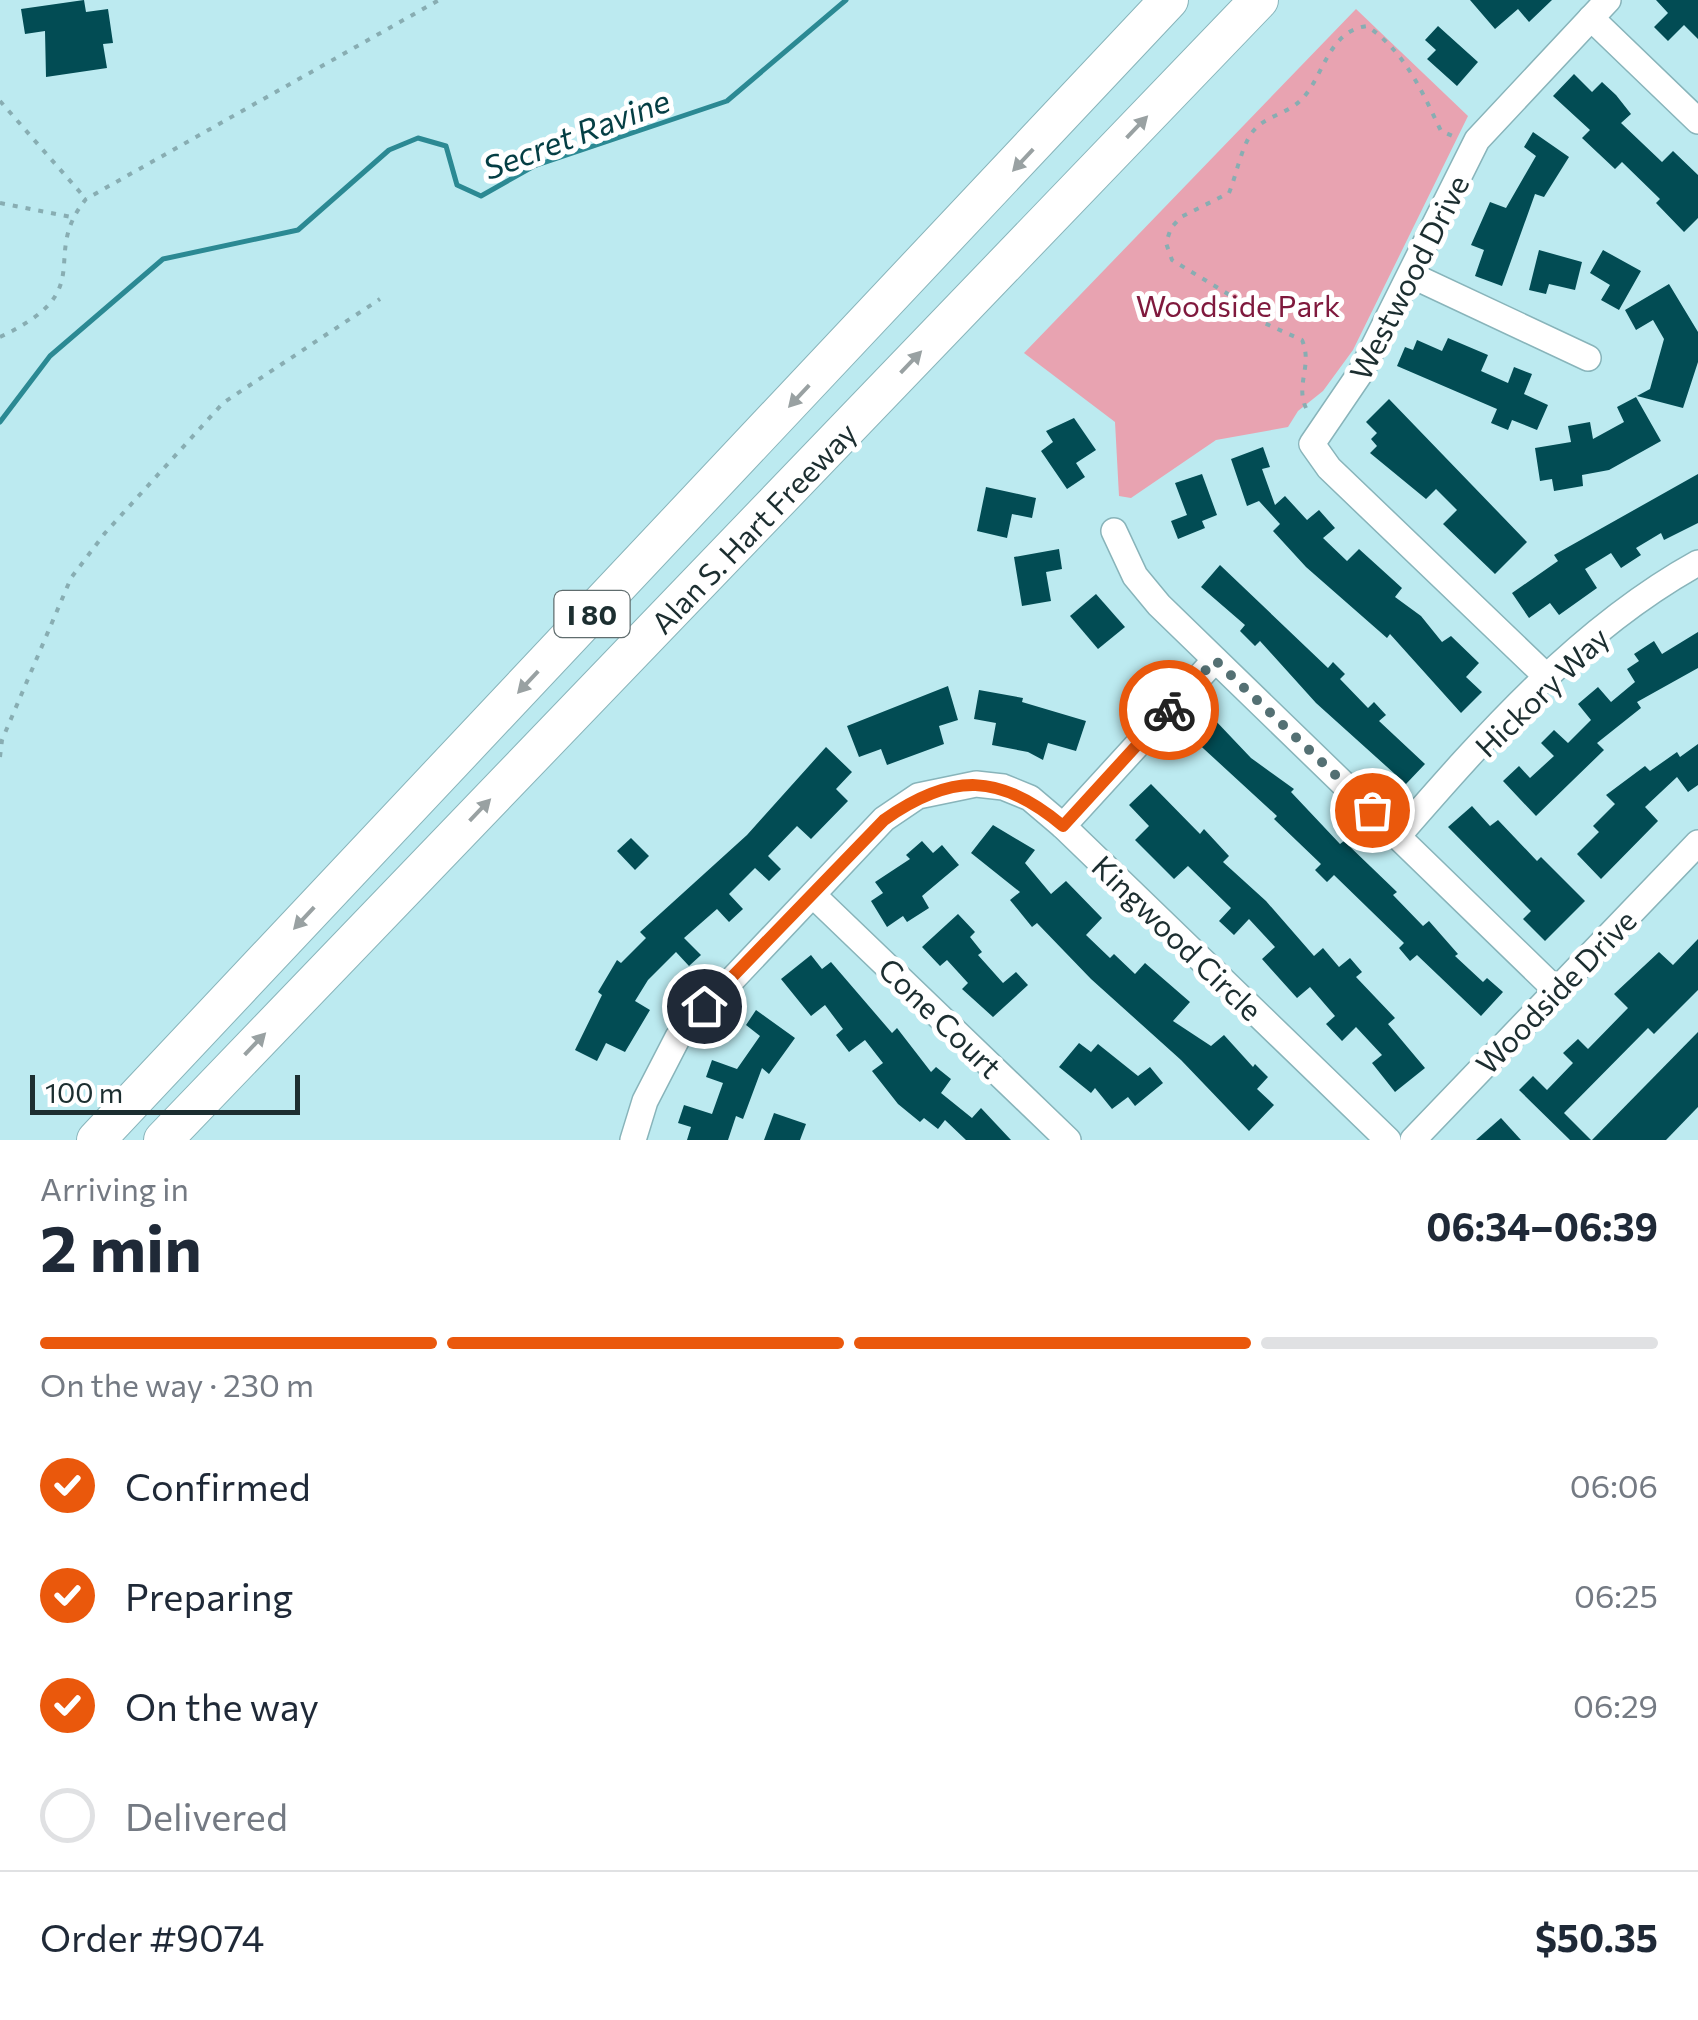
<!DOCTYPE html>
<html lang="en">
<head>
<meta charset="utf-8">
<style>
	:root { --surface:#fff; --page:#f2f2f3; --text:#1f2937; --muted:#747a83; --line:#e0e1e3; --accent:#ea580c }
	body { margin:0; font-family:Commissioner,sans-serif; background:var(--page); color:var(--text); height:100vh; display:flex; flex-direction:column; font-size:38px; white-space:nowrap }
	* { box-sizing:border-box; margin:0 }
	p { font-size:32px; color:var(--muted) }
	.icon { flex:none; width:55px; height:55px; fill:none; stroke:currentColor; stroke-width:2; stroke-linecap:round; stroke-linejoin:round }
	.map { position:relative; height:1140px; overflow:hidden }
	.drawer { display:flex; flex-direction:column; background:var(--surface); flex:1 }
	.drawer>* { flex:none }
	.scale { position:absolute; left:30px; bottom:25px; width:270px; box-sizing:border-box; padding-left:10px; border:5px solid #1c2e30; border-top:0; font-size:28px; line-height:35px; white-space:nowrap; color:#1c2e30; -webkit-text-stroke:8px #fff; paint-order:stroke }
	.pin { position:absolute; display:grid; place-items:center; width:85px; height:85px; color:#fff; margin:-42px; border:5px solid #fff; border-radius:50%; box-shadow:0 2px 10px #0007 }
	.courier { position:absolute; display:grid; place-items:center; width:100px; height:100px; margin:-50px; border:8px solid #ea580c; border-radius:50%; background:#fff; color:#222; box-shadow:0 2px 12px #0007 }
	.summary em { font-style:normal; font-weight:700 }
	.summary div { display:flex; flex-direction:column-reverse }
	.summary { display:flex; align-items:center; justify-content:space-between; height:170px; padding:0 40px }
	h1 { font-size:65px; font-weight:700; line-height:75px }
	.bar { display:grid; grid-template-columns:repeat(4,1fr); gap:15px 10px; align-content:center; height:120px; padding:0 40px }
	.bar i { height:12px; border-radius:8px; background:var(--line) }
	.bar .active { background:var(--accent) }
	.bar p { grid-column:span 4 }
	.line { display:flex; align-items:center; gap:25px; padding:0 40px; border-top:2px solid var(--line) }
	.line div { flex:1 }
	ol { padding:0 40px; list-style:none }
	li { display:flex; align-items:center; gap:30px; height:110px }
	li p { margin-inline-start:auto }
	li .icon { padding:10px; border-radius:50%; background:var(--accent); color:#fff; stroke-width:4 }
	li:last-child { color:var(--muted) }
	li i { width:55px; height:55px; border:5px solid var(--line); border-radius:50% }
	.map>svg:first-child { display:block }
	.green { fill:#e8a3b1 }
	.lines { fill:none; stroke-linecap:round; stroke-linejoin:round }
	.stream { stroke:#2b8993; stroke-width:5 }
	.building { fill:#024c54 }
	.minor-casing { stroke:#88b4ba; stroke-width:28 }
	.highway-casing { stroke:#88b4ba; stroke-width:40 }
	.path { stroke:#88adb2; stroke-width:4; stroke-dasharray:5 8; stroke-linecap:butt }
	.minor { stroke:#fff; stroke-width:25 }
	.highway { stroke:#fff; stroke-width:38 }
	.oneway { fill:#99a1a2 }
	.done { stroke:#547073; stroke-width:10; stroke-dasharray:0 18 }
	.route { stroke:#ea580c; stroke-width:12 }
	.labels { text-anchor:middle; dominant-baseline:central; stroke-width:10; stroke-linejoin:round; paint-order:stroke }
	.shield { fill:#fff; stroke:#606d6e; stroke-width:2.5 }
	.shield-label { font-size:28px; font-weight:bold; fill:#1c2e30 }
	.street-label { font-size:30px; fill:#1c2e30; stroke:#fff }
	.park-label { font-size:30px; fill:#7f193d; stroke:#fff }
	.water-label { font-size:32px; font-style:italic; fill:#043e44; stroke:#fff }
</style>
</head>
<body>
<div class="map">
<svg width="1698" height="1140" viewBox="0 0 1698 1140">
	<rect width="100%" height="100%" fill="#bceaf0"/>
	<path class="green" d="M 1356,9 L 1468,116 L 1353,350 L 1323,391 L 1298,411 L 1288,427 L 1216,440 L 1131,498 L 1119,496 L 1115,422 L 1024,353 Z"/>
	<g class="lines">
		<path class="stream" d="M 0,422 L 50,356 L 163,259 L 298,230 L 389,150 L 418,138 L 446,146 L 457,185 L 481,196 L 534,166 L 727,101 L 846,0"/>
	</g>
	<g class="building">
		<path d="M 84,0 L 86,12 L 108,9 L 113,43 L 103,44 L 107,68 L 46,77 L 45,31 L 25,34 L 21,9 Z"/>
		<path d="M 1470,0 L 1552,0 L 1529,22 L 1518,9 L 1495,29 Z"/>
		<path d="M 1656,0 L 1698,0 L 1698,39 L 1684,25 L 1668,41 L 1654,27 L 1668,13 Z"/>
		<path d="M 1438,26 L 1478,62 L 1457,86 L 1427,59 L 1436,50 L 1425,40 Z"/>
		<path d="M 1574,74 L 1592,92 L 1602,82 L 1616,95 L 1631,114 L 1621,123 L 1662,162 L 1673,151 L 1698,175 L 1698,218 L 1684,232 L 1656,203 L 1660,199 L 1622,162 L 1615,169 L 1582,138 L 1590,130 L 1553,96 Z"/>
		<path d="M 1533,132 L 1569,157 L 1544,197 L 1535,194 L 1502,286 L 1475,276 L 1484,250 L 1471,245 L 1490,202 L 1506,208 L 1536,156 L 1524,147 Z"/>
		<path d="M 1539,250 L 1582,262 L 1575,290 L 1549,284 L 1546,294 L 1529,290 Z"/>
		<path d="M 1603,250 L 1641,271 L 1619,310 L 1601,300 L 1610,285 L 1590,273 Z"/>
		<path d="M 1669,284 L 1698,332 L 1698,362 L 1683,408 L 1637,396 L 1650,389 L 1664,339 L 1653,320 L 1636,330 L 1625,310 Z"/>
		<path d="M 1448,338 L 1488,355 L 1481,371 L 1508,383 L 1514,367 L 1532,374 L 1524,394 L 1548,405 L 1537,430 L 1512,420 L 1508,430 L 1491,423 L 1497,409 L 1397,366 L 1405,347 L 1413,350 L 1417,340 L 1442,351 Z"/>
		<path d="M 1636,397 L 1661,441 L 1609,470 L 1582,475 L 1583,486 L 1554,491 L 1552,479 L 1540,481 L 1535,448 L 1571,442 L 1568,426 L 1590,422 L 1593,439 L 1624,422 L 1617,407 Z"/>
		<path d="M 1389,399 L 1527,542 L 1495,574 L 1443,524 L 1457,510 L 1436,489 L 1426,499 L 1370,453 L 1377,446 L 1371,439 L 1377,433 L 1366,422 Z"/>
		<path d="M 1074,418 L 1096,450 L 1076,463 L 1085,477 L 1067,489 L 1041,451 L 1053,442 L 1046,431 Z"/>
		<path d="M 1263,447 L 1270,467 L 1262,469 L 1275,505 L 1285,496 L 1307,520 L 1319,510 L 1335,528 L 1323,538 L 1347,561 L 1359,549 L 1402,588 L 1395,597 L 1421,616 L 1442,642 L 1451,636 L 1479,663 L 1466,677 L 1482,692 L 1461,713 L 1390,634 L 1387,638 L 1306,567 L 1273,531 L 1280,524 L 1259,501 L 1247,506 L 1231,459 Z"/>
		<path d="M 1202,474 L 1217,515 L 1202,521 L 1205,528 L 1178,539 L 1171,521 L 1187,515 L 1175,483 Z"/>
		<path d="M 1698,474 L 1698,523 L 1664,540 L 1661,533 L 1636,548 L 1641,555 L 1621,568 L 1611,553 L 1585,569 L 1597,588 L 1559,615 L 1550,603 L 1529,618 L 1512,593 L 1558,561 L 1554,555 Z"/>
		<path d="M 986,487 L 1036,498 L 1032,518 L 1012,514 L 1007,538 L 977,531 Z"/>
		<path d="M 1059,549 L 1062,569 L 1046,572 L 1051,601 L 1022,606 L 1014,557 Z"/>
		<path d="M 1220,565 L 1328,668 L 1333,662 L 1345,674 L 1340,679 L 1368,708 L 1374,702 L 1386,715 L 1379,721 L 1425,764 L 1406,784 L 1316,703 L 1260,641 L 1255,646 L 1240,631 L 1245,625 L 1201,587 Z"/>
		<path d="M 1096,594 L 1125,627 L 1098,649 L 1070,616 Z"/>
		<path d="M 1698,632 L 1698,668 L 1637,702 L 1641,708 L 1597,743 L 1604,750 L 1536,816 L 1503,781 L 1519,766 L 1530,778 L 1554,756 L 1541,743 L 1554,730 L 1568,743 L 1591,720 L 1578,704 L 1598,687 L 1611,702 L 1635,682 L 1627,669 L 1639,661 L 1634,654 L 1654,641 L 1662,654 Z"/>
		<path d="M 948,686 L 958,720 L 939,726 L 944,744 L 887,765 L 881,749 L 859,757 L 847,726 Z"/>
		<path d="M 979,690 L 1023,698 L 1022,702 L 1086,721 L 1076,751 L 1048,743 L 1043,760 L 1028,752 L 992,745 L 996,723 L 974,719 Z"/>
		<path d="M 1213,718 L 1251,758 L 1294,789 L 1291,792 L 1340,844 L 1344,841 L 1397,892 L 1393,895 L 1423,926 L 1429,921 L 1458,954 L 1455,956 L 1483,982 L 1487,978 L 1503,992 L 1481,1016 L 1417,955 L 1410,961 L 1399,948 L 1404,943 L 1334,875 L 1327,882 L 1315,870 L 1321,864 L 1274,819 L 1277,816 L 1192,738 Z"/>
		<path d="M 1698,744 L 1698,785 L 1688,792 L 1677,777 L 1645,807 L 1658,821 L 1601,879 L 1577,854 L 1599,832 L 1593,826 L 1615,804 L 1606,795 L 1645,766 L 1650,771 L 1677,752 L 1680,757 Z"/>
		<path d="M 826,747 L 852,772 L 836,789 L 848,801 L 811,839 L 797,826 L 768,856 L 781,869 L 769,881 L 755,868 L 729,894 L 743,909 L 729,922 L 717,909 L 684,938 L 701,955 L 689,966 L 676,952 L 648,980 L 635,1001 L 650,1010 L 625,1052 L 606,1043 L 597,1061 L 575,1050 L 602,995 L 598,992 L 617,960 L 621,963 L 646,938 L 640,932 L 747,835 Z"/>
		<path d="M 1151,784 L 1200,834 L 1204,829 L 1229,856 L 1223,862 L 1266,901 L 1314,956 L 1323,948 L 1339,967 L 1350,958 L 1362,972 L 1356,977 L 1395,1018 L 1388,1024 L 1425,1068 L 1395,1092 L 1372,1063 L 1382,1055 L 1356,1027 L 1342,1041 L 1326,1024 L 1335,1016 L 1310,987 L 1297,998 L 1262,959 L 1275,947 L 1249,919 L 1234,935 L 1219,921 L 1231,908 L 1188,866 L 1174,879 L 1135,840 L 1149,826 L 1129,805 Z"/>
		<path d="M 1472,806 L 1490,826 L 1498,820 L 1537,861 L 1541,857 L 1585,901 L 1545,941 L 1523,919 L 1531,911 L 1448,827 Z"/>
		<path d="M 993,825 L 1035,850 L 1025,863 L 1051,894 L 1066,881 L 1102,918 L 1086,935 L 1110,958 L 1114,954 L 1135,974 L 1145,963 L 1190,1002 L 1173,1021 L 1211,1046 L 1224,1035 L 1253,1067 L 1255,1064 L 1268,1077 L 1257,1089 L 1274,1105 L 1249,1131 L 1181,1060 L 1091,979 L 1037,923 L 1032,927 L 1010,900 L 1020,892 L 971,853 Z"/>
		<path d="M 631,838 L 649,856 L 635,870 L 617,851 Z"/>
		<path d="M 922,841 L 933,853 L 942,845 L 959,865 L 922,896 L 929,908 L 907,922 L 903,916 L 887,927 L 871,901 L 883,893 L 875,882 L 910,859 L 906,855 Z"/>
		<path d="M 958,914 L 975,932 L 970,937 L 982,952 L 978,955 L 1003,983 L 1016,972 L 1028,985 L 993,1017 L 962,989 L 968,983 L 947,960 L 940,966 L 922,947 Z"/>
		<path d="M 1698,939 L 1698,990 L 1654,1034 L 1648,1028 L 1564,1113 L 1591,1140 L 1570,1140 L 1519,1090 L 1533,1076 L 1547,1090 L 1573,1063 L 1563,1053 L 1578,1039 L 1588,1049 L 1628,1008 L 1614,994 L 1659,952 L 1673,965 Z"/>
		<path d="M 811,955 L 822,969 L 831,962 L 892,1033 L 897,1028 L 931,1072 L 936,1067 L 951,1079 L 941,1093 L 972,1118 L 981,1108 L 1011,1140 L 966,1140 L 945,1120 L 938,1129 L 924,1118 L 920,1122 L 898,1104 L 872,1071 L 883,1063 L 865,1040 L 849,1052 L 836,1035 L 843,1029 L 825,1005 L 811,1016 L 781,979 Z"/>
		<path d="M 756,1010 L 795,1038 L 769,1074 L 762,1068 L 743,1119 L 736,1116 L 728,1140 L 687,1140 L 691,1127 L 678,1123 L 684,1105 L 712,1114 L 723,1083 L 706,1077 L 712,1060 L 737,1069 L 760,1036 L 746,1025 Z"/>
		<path d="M 1698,1032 L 1698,1107 L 1666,1140 L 1592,1140 Z"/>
		<path d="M 1079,1043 L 1091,1052 L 1098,1044 L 1138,1076 L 1150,1067 L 1163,1083 L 1135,1106 L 1128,1097 L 1112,1109 L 1095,1088 L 1091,1093 L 1059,1067 Z"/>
		<path d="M 774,1113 L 806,1124 L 800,1140 L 764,1140 Z"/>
		<path d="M 1501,1118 L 1521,1140 L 1476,1140 Z"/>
	</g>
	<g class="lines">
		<defs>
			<g id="minor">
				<path d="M 1591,18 L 1698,121"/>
				<path d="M 1411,275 L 1588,358"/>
				<path d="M 1114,531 L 1135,576 L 1159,605 L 1556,990"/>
				<path d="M 1547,677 L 1329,468 L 1312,444 L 1361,372 L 1477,140 L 1608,0"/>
				<path d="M 1063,826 L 1215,660"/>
				<path d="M 1398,836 C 1485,736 1580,628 1698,563"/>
				<path d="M 813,895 L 1068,1140"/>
				<path d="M 633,1140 L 645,1101 L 678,1037 L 884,819 L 918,796 L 976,784 L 1003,787 L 1030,798 L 1063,826 L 1388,1140"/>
				<path d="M 1413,1140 L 1698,843"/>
			</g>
			<g id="highway">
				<path d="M 96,1140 L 1169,0"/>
				<path d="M 163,1140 L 1259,0"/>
			</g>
		</defs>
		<use href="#minor" class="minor-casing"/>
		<use href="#highway" class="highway-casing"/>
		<g class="path">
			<path d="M 0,101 L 86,199"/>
			<path d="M 0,203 L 71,217"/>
			<path d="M 0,337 C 102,289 38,258 86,199 L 439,0"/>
			<path d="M 1306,408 C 1295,385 1313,365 1302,340 L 1262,322 L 1228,294 L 1172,260 L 1166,243 L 1171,228 L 1181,217 L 1229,193 C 1236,176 1241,149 1251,134 C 1264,115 1287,115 1302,99 C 1324,76 1328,31 1367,26 C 1405,52 1422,91 1441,131 L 1455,137"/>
			<path d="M 0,757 L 2,740 L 71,578 L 105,533 L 223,403 L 380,299"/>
		</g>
		<use href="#minor" class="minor"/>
		<use href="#highway" class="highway"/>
	</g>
	<defs><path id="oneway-solid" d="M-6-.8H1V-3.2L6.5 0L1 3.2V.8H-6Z" transform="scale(2.5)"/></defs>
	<g class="oneway">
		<use href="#oneway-solid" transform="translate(1137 127) rotate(-46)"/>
		<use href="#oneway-solid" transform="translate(1023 160) rotate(133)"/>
		<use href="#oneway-solid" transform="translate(911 362) rotate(-46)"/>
		<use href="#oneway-solid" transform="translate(799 396) rotate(133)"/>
		<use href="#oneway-solid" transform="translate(528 682) rotate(133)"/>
		<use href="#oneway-solid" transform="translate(480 810) rotate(-46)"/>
		<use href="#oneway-solid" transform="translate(304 918) rotate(133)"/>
		<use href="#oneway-solid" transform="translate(255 1044) rotate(-46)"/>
	</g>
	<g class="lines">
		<path class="done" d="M 1169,710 L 1215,660 L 1372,810"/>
		<path class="route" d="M 704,1006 L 884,820 C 952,772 1000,773 1063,826 L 1169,710"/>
	</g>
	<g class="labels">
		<rect class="shield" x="554.5" y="591" width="75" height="46" rx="8"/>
		<g class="shield-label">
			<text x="592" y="614">I 80</text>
		</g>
		<g class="street-label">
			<text transform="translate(1408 277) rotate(-63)">Westwood Drive</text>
			<text transform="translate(753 527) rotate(-46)">Alan S. Hart Freeway</text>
			<text transform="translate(1541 691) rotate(-44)">Hickory Way</text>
			<text transform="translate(1178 937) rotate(44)">Kingwood Circle</text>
			<text transform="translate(1555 991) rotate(-46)">Woodside Drive</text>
			<text transform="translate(941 1017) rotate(44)">Cone Court</text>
		</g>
		<g class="park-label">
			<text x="1238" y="304">Woodside Park</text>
		</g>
		<g class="water-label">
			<text transform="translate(576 133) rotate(-21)">Secret Ravine</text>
		</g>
	</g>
</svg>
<div class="scale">100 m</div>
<div class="pin" style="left:1372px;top:810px;background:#ea580c"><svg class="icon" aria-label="bag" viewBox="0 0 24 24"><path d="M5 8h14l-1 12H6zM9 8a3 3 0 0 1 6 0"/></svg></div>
<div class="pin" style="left:704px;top:1006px;background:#1f2937"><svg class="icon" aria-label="home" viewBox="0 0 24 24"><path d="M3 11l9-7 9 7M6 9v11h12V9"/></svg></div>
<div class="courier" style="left:1169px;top:710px"><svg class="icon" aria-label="bike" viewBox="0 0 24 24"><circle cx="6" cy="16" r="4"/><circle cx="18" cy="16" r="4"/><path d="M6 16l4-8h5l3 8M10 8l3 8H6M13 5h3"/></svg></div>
</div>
<section class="drawer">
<div class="summary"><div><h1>2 min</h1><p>Arriving in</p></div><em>06:34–06:39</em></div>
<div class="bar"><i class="active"></i><i class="active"></i><i class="active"></i><i></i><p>On the way · 230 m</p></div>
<ol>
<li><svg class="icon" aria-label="check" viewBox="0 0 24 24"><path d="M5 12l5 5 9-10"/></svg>Confirmed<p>06:06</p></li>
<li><svg class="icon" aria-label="check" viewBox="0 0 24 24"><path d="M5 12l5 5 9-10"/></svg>Preparing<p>06:25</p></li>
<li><svg class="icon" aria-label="check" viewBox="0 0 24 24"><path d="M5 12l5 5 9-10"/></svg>On the way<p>06:29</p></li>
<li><i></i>Delivered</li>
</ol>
<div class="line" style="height:130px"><div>Order #9074</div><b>$50.35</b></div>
</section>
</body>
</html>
